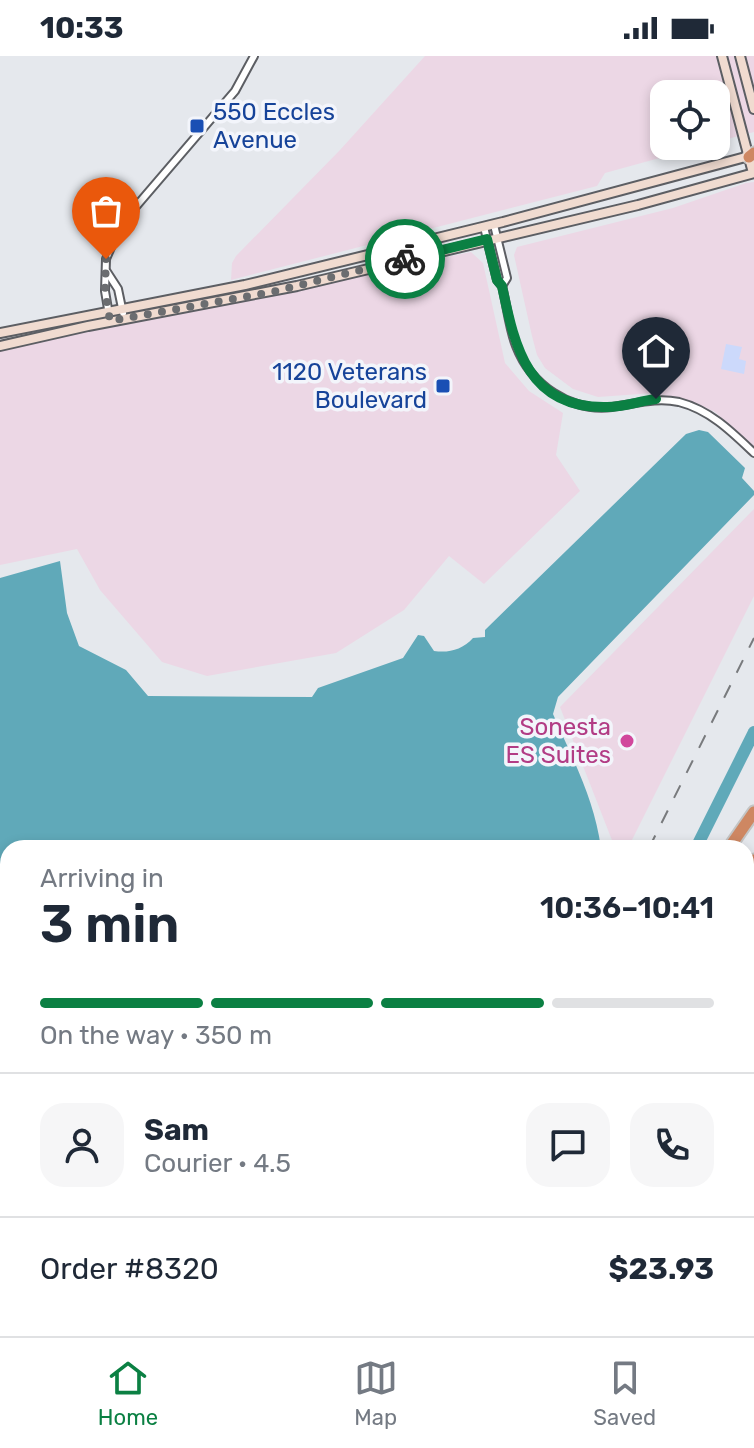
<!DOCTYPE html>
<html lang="en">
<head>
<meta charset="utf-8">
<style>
	:root { --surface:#fff; --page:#f6f6f7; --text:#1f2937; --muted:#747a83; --line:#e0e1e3; --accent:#0b8043 }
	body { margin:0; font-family:Rubik,sans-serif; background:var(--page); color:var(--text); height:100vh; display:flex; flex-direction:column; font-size:30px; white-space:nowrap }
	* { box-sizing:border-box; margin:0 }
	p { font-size:26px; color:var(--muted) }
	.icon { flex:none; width:44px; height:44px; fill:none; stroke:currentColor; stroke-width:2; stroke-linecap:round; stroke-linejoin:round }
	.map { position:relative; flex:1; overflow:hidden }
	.sheet { position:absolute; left:0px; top:784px; width:754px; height:496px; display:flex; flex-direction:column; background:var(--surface); border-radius:24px 24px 0 0; box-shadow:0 4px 12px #0003 }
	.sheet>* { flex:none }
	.tools { position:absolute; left:650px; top:24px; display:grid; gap:16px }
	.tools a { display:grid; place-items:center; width:80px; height:80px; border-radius:16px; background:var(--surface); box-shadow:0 4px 12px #0003; font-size:40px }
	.pin { position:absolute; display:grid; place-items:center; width:68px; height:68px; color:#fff; margin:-82px -34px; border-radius:50% 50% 50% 0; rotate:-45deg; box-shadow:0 0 8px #0007 }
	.pin .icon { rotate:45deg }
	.courier { position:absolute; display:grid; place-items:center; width:80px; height:80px; margin:-40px; border:6px solid #0b8043; border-radius:50%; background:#fff; color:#222; box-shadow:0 2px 10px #0007 }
	.headline em { font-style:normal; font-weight:600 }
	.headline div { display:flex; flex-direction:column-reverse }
	.headline { display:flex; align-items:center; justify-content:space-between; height:136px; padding:0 40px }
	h1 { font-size:52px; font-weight:600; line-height:60px }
	.bar { display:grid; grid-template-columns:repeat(4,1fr); gap:12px 8px; align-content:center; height:96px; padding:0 40px }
	.bar i { height:10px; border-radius:6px; background:var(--line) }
	.bar .selected { background:var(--accent) }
	.bar p { grid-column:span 4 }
	.line { display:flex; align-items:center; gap:20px; padding:0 40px; border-top:2px solid var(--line) }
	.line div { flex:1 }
	.round { display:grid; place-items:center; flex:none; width:84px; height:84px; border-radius:24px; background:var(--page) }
	.status { display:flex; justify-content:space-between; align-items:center; height:56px; padding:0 40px; background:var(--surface); direction:ltr }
	.status svg { height:22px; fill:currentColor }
	.tabs { display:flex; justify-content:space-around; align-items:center; height:112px; border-top:2px solid var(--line); background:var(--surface); font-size:22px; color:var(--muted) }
	.tabs a { display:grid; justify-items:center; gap:4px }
	.tabs .selected { color:var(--accent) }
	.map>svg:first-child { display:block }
	.commercial { fill:#ecd7e5 }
	.green { fill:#ccd9fb }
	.water { fill:#60a9b9 }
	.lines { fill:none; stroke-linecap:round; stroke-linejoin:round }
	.river { stroke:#60a9b9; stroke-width:12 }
	.street-casing { stroke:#5c5e63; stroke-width:10 }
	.secondary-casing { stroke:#5c5e63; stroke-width:12 }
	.primary-casing { stroke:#c3c4c4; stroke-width:13 }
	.highway-casing { stroke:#c3c4c4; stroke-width:15 }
	.street { stroke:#fff; stroke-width:6 }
	.secondary { stroke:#f0dbd0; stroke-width:8 }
	.primary { stroke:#e2b7a1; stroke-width:9 }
	.highway { stroke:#ce8762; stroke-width:11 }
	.rail { stroke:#787a7d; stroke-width:2; stroke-dasharray:14 14; stroke-linecap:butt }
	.done { stroke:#6b6d70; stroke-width:8; stroke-dasharray:0 14.4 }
	.route { stroke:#0b8043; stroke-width:10 }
	.transit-dot { fill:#1a4fb4; stroke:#f3f5fb; stroke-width:3 }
	.hotel-dot { fill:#d1479c; stroke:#f3f5fb; stroke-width:3 }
	.labels { text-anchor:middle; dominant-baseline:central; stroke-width:7; stroke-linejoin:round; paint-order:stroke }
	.transit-label { font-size:24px; fill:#164399; stroke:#f3f5fb; text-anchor:start }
	.hotel-label { font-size:24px; fill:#b23c85; stroke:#f3f5fb; text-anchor:end }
</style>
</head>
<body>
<div class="status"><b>10:33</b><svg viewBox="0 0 49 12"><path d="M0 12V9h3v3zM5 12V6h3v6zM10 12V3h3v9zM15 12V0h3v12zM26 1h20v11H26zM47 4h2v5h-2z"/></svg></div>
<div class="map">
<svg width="754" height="1280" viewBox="0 0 754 1280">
	<rect width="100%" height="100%" fill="#e5e8ed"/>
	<g class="commercial">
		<path d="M 425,0 L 754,0 L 754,76 L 716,86 L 716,38 L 664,38 L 664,90 L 703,90 L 605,117 L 597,130 L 231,224 L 232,207 L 236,200 L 340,94 Z"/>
		<path d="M 754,126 L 754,392 L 715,356 L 691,345 L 654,337 L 598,341 L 573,333 L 545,312 L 537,299 L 532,280 L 514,199 L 517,191 L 673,152 L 746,127 Z"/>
		<path d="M 471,196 L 483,207 L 505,307 L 529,335 L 563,357 L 556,399 L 580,435 L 484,528 L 449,500 L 404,554 L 336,597 L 207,620 L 162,606 L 100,534 L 77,493 L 0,509 L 0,294 Z"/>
		<path d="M 754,453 L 754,540 L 628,792 L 615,792 L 560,651 Z"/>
		<path d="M 205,1272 L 416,1272 L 415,1280 L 204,1280 Z"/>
	</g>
	<g class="green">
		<path d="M 726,288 L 742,291 L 739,303 L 746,305 L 744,318 L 721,313 Z"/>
		<path d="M 754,957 L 754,1280 L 610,1280 L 612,1272 L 746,1272 L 746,972 Z"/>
	</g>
	<path class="water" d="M 699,374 L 708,376 L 745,412 L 742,422 L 754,435 L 754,439 L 558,641 L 553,658 C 573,704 594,742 601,792 L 8,792 L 8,1272 L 198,1272 L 197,1280 L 0,1280 L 0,522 L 60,505 L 67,557 L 79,590 L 126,614 L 148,640 L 312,641 L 318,632 L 403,602 L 418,579 L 424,580 L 434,595 C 449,597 462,594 473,582 L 485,581 L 485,574 L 686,378 Z"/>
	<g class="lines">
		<path class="river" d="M 696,792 L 754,676"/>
		<defs>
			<g id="street">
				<path d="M 494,169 L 507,222 L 502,230"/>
				<path d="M 484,171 L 497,224 L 502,230 C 507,250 509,272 516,290 C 531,329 570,356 612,351 C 636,348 655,341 679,346 C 710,354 732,376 754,397"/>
				<path d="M 107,216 L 118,233 L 123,257"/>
				<path d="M 110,265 L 105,235 L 106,203 L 121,168 L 235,35 L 254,0"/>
			</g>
			<g id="secondary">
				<path d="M 722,0 L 753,117"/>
				<path d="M 740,0 L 754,53"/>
				<path d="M 0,277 L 245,229 L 503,166 L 753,99"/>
				<path d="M 0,290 L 88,270 L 297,230 L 638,149 L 754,117"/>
				<path d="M 268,1280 L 268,1272"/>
				<path d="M 276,1280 L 276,1272"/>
			</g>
			<g id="primary">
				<path d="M 746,892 L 754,878"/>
				<path d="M 746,915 L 754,902"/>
				<path d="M 601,1280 L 603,1272"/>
			</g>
			<g id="highway">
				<path d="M 749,101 L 754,97"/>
				<path d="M 729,792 L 754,756"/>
				<path d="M 746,820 L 754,804"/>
				<path d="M 746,858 L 754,845"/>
				<path d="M 481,1280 L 486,1272"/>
				<path d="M 518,1280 L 520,1272"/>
				<path d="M 538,1280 L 541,1272"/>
				<path d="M 588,1280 L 590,1272"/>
			</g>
		</defs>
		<use href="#street" class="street-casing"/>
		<use href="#secondary" class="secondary-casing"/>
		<use href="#primary" class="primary-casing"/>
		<use href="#highway" class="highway-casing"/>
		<use href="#street" class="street"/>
		<use href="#secondary" class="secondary"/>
		<use href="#primary" class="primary"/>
		<use href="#highway" class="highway"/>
		<g class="rail">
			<path d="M 649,792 L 754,582"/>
			<path d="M 441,1280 L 442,1272"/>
		</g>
	</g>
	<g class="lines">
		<path class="done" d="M 106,203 L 105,235 L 110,265 L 272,236 L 405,203"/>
		<path class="route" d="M 405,203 L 487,183 L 497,224 L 502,230 C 515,292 528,353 607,351 C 624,351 639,345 656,343"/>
	</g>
	<g class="transit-dot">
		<rect x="189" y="62" width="16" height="16" rx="4"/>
		<rect x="435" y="322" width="16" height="16" rx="4"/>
	</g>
	<circle class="hotel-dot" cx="627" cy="685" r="8"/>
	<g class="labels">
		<g class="transit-label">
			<text x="213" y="56">550 Eccles<tspan x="213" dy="28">Avenue</tspan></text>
			<text x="427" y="316" text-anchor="end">1120 Veterans<tspan x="427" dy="28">Boulevard</tspan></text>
		</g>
		<g class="hotel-label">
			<text x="611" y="671">Sonesta<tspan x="611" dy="28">ES Suites</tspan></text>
		</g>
	</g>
</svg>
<div class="tools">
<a><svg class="icon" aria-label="locate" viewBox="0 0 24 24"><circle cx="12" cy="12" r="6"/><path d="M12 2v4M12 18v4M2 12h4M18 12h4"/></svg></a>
</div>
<div class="pin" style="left:106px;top:203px;background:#ea580c"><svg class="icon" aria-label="bag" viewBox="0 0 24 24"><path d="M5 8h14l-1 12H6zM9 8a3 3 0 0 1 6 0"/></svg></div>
<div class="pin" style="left:656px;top:343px;background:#1f2937"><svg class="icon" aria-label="home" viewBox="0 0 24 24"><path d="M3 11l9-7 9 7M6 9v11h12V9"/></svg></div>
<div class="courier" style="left:405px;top:203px"><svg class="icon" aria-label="bike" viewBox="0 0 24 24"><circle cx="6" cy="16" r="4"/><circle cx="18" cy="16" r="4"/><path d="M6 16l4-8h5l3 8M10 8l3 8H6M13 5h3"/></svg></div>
<section class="sheet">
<div class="headline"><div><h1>3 min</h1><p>Arriving in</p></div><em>10:36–10:41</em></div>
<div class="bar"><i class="selected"></i><i class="selected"></i><i class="selected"></i><i></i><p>On the way · 350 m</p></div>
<div class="line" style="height:144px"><a class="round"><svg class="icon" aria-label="person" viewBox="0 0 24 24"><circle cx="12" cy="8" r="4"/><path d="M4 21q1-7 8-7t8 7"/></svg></a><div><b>Sam</b><p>Courier · 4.5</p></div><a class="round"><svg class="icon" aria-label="chat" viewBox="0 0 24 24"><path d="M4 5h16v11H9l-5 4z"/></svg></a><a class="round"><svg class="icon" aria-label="phone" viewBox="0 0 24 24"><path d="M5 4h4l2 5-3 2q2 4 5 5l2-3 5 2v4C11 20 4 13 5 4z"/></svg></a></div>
<div class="line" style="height:104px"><div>Order #8320</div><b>$23.93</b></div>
</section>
</div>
<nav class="tabs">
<a class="selected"><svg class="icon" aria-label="home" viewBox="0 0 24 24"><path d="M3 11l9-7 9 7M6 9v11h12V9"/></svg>Home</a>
<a><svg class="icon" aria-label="map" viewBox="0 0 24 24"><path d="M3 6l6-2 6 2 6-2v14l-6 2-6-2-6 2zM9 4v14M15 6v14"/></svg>Map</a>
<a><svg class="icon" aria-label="saved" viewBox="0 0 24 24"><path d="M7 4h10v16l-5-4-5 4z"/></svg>Saved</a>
</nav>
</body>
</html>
